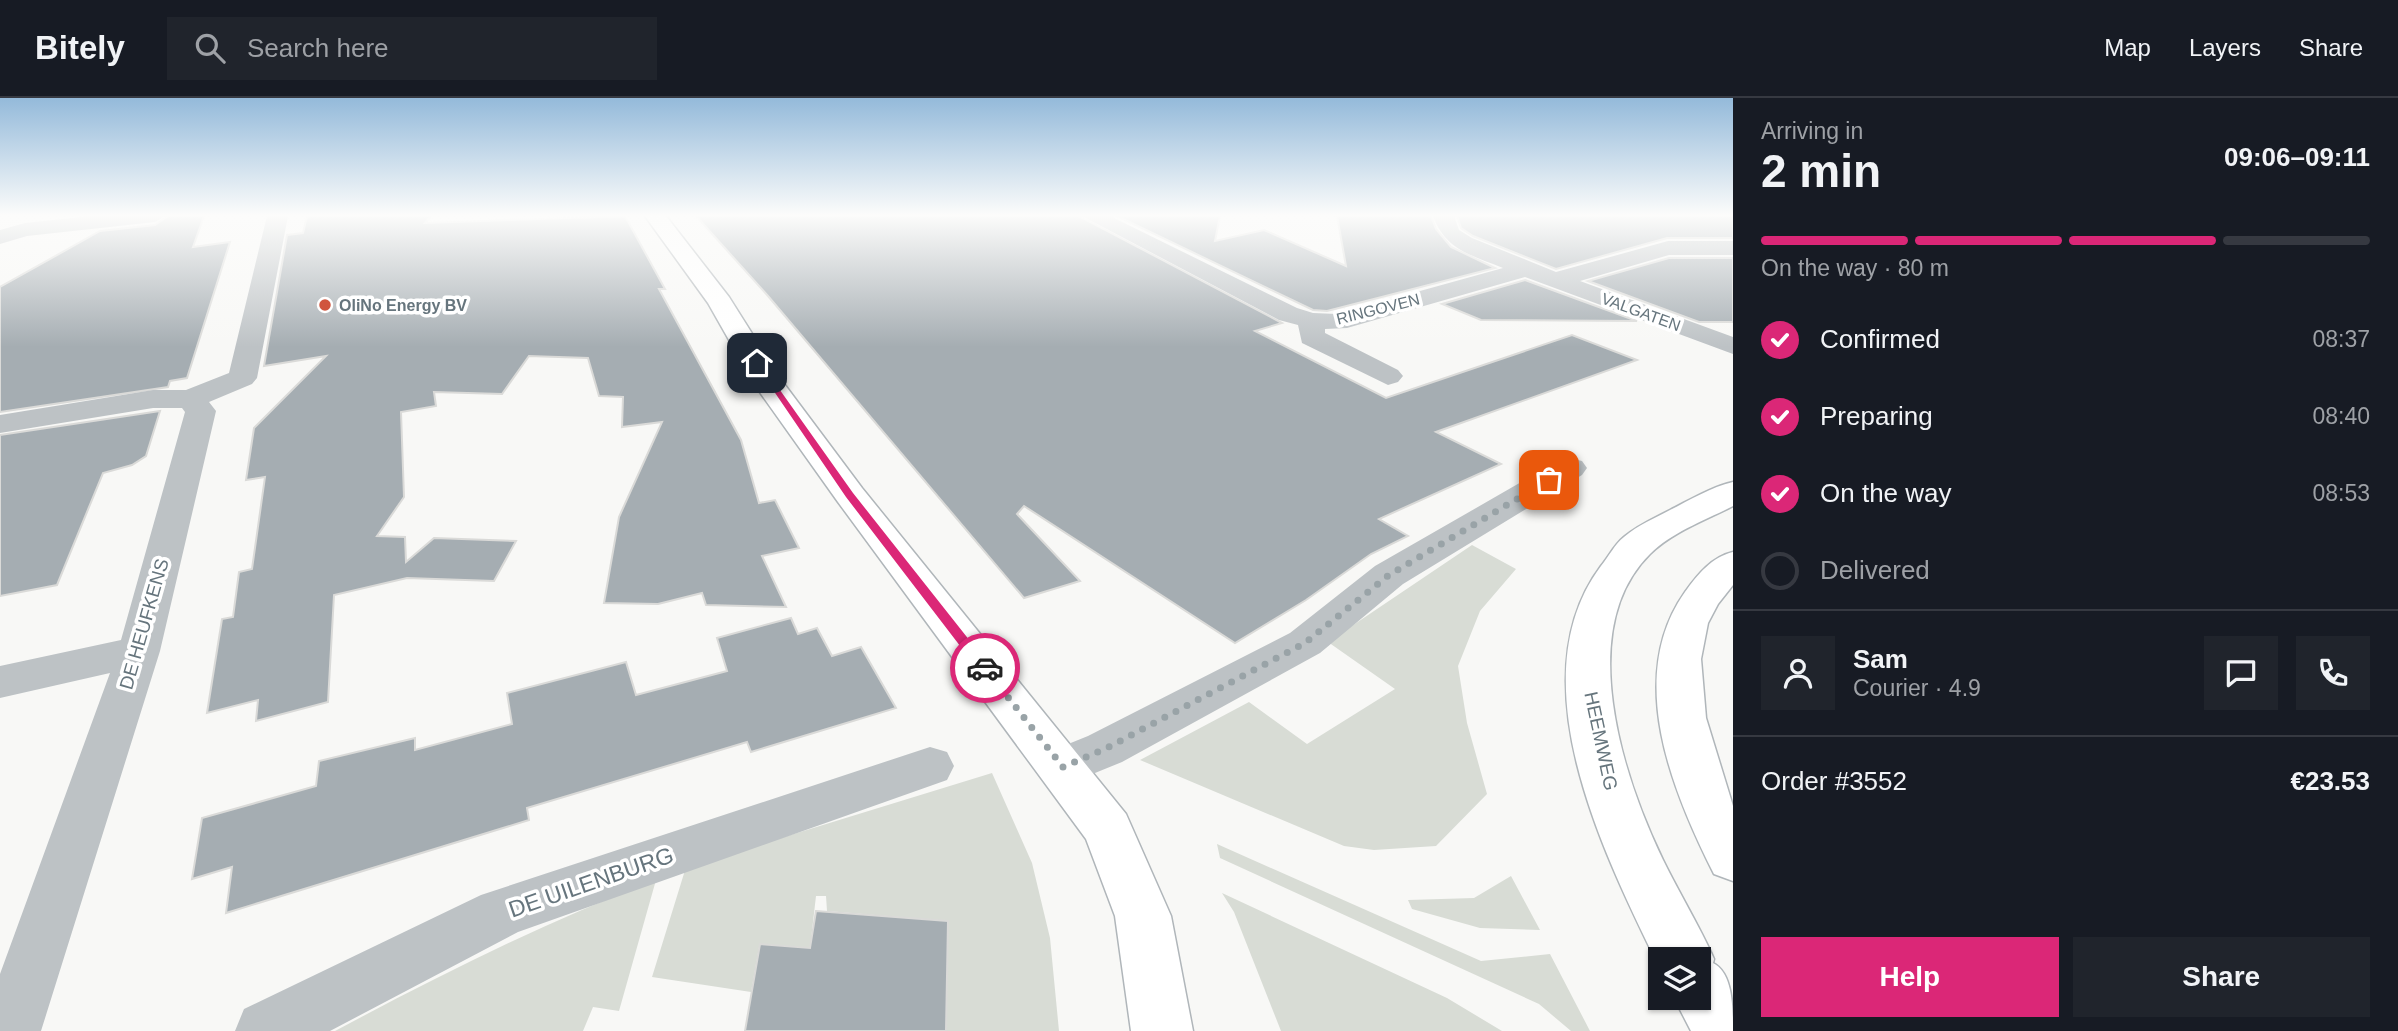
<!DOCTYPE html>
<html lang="en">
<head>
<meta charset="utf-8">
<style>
	:root { --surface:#171b24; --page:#20242c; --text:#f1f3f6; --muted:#9ea1a6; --line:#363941; --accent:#db2777 }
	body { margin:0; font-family:Arial,sans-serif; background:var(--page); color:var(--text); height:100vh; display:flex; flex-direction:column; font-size:26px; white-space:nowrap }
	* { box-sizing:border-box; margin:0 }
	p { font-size:23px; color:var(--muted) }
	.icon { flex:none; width:38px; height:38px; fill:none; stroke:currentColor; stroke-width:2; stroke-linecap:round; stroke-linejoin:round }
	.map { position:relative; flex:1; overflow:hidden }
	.sheet { display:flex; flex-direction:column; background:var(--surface); width:665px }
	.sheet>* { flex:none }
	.tools { position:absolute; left:1648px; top:849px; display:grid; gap:14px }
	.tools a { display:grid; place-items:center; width:63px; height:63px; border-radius:0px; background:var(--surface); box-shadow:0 2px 5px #0004; font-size:35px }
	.pin { position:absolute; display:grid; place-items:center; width:60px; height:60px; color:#fff; margin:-30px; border-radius:14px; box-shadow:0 4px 10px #0006 }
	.courier { position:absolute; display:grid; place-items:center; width:70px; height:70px; margin:-35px; border:5px solid #db2777; border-radius:50%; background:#fff; color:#222; box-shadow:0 2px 9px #0007 }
	.overview em { font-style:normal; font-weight:700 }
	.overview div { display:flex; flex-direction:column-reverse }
	.overview { display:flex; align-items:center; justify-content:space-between; height:119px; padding:0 28px }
	h1 { font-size:46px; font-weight:700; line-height:52px }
	.bar { display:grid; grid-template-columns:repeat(4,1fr); gap:10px 7px; align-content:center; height:84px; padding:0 28px }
	.bar i { height:9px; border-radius:5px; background:var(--line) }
	.bar .current { background:var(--accent) }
	.bar p { grid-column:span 4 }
	.line { display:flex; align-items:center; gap:18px; padding:0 28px; border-top:2px solid var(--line) }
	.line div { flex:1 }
	.round { display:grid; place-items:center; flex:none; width:74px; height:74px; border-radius:0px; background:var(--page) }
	ol { padding:0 28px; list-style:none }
	li { display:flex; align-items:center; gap:21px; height:77px }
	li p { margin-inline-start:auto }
	li .icon { padding:7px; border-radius:50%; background:var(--accent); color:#fff; stroke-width:4 }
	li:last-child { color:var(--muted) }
	li i { width:38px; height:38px; border:4px solid var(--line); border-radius:50% }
	.action { display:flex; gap:14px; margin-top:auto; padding:14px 28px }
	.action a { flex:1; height:80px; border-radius:0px; background:var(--accent); color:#fff; font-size:28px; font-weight:700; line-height:80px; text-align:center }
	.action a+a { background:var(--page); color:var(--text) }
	header { display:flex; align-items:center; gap:42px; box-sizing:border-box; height:98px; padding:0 35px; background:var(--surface); border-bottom:2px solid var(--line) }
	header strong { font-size:33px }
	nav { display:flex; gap:38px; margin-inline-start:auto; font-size:24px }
	.search { width:490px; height:63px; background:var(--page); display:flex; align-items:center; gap:18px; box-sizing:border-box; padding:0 24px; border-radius:0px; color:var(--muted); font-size:26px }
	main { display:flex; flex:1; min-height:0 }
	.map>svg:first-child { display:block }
	.green { fill:#d8dcd5 }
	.building { fill:#a5adb2; stroke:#dadad8; stroke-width:2 }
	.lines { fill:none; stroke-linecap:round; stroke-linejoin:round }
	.secondary-casing { stroke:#b0b6ba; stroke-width:3 }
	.street { fill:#bdc2c5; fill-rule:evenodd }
	.secondary { fill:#fff; fill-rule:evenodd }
	.route { fill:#db2777 }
	.done { stroke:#99a3a7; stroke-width:7; stroke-dasharray:0 12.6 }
	.poi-dot { fill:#d0553e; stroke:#fff; stroke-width:2.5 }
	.labels { text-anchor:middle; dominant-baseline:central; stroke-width:7; stroke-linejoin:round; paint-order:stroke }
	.far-poi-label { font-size:16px; font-weight:bold; fill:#66757d; stroke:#fff; text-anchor:start }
	.far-street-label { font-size:16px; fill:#66757d; stroke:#fff }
	.street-label { font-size:19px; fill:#66757d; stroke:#fff }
	.near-street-label { font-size:23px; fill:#66757d; stroke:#fff }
</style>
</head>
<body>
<header>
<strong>Bitely</strong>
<div class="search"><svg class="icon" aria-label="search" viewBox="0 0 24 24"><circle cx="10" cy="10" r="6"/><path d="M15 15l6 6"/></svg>Search here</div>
<nav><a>Map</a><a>Layers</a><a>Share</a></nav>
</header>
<main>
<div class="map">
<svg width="1733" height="933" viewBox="0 0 1733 933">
	<rect width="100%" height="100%" fill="#f8f8f6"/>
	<g class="green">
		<path d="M 1472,447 L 1516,471 L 1480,513 L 1458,568 L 1467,625 L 1487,696 L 1436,748 L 1374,752 L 1344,748 L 1140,662 L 1249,604 L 1307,646 L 1395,591 L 1328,544 Z"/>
		<path d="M 992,675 L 1032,765 L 1050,840 L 1059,933 L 946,933 L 948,823 L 827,813 L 826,798 L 816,798 L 810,850 L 759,849 L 751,894 L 652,879 L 686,769 Z"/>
		<path d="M 1217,746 L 1481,863 L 1550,856 L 1590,933 L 1571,933 L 1539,906 L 1220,760 Z"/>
		<path d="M 1511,778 L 1540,832 L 1480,830 L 1412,811 L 1408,802 L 1474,800 Z"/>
		<path d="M 656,782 L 619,913 L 593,909 L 583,933 L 335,933 C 440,877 545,824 656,782 Z"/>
		<path d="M 1222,795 L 1447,900 L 1502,933 L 1281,933 L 1234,814 Z"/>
	</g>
	<g class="building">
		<path d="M 168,118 L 204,118 L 193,149 L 230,144 L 187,280 L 170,283 L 168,289 L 0,314 L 0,189 L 100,133 L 155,127 Z"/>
		<path d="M 307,118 L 431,118 L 425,125 L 625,118 L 665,191 L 659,191 L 741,342 L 759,405 L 775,402 L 799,450 L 762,458 L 786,509 L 706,507 L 702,495 L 658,506 L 604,505 L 619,419 L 662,324 L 622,329 L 623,299 L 599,298 L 588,260 L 529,258 L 502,296 L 434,294 L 436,308 L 401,314 L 404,399 L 377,438 L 405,439 L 406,464 L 434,440 L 516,443 L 494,483 L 407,480 L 334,497 L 328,604 L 256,623 L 258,602 L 207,615 L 222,521 L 233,519 L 239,474 L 252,471 L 265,379 L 246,382 L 254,330 L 326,258 L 264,268 L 287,137 L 303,135 Z"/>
		<path d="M 696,118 L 1079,118 L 1282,225 L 1255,233 L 1386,300 L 1572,237 L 1637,262 L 1436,334 L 1501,366 L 1379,421 L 1408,438 L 1371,456 L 1306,502 L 1235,545 L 1024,408 L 1017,416 L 1080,483 L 1024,500 L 768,198 Z"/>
		<path d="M 1117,118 L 1220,118 L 1215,143 L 1264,132 L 1346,168 L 1337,118 L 1431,118 L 1436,131 L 1451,149 L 1495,170 L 1327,213 L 1313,212 Z"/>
		<path d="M 1457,118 L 1733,118 L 1733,140 L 1667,140 L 1556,171 L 1473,138 L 1461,130 Z"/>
		<path d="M 1669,160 L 1733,160 L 1733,224 L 1699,224 L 1588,183 Z"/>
		<path d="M 1525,182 L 1637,223 L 1481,222 L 1442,206 Z"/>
		<path d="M 160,313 L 146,358 L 132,367 L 103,375 L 57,487 L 0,498 L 0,337 Z"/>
		<path d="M 791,520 L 798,536 L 817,530 L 832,558 L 861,549 L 896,610 L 751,654 L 747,644 L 527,710 L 529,722 L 226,815 L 232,769 L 192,781 L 202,720 L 316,688 L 319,663 L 415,640 L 415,652 L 512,626 L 507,595 L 626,564 L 636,597 L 727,573 L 717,540 Z"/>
		<path d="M 816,813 L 948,823 L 946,933 L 745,933 L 760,846 L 810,850 Z"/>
	</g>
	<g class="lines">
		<defs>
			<g id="secondary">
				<path d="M 645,118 L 666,118 L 729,199 L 782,283 L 862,390 L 1126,716 L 1171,818 L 1193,933 L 1131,933 L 1115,818 L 1086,741 L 838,404 L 754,286 L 708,205 Z"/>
				<path d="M 1733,384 L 1733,408 C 1706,422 1672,434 1650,456 C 1574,531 1623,679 1663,762 C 1679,795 1699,827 1714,861 L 1713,865 C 1733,875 1733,910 1733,933 L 1691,933 L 1674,900 L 1699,900 L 1699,861 L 1661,861 L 1661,873 C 1607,762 1515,583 1601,468 C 1609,458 1615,446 1624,439 C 1638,427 1655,420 1670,412 C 1690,402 1711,389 1733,384 Z"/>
				<path d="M 1733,454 L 1733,487 L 1718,506 L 1708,525 L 1701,561 L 1706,620 L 1733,708 L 1733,783 L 1714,776 C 1672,693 1625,579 1685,494 C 1698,476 1712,459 1733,454 Z"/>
			</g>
		</defs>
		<use href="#secondary" class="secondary-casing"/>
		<g class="street">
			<path d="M 91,118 L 165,118 L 155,124 L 27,138 L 0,146 L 0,132 L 25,125 Z"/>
			<path d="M 267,118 L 288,118 L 257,280 L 252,286 L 209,304 L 216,313 L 160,553 L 41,933 L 0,933 L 0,876 L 110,575 L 0,600 L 0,568 L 121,542 L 185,314 L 182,310 L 153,310 L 0,335 L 0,317 L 153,292 L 186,292 L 229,275 Z"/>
			<path d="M 1082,118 L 1110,118 L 1297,210 L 1313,215 L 1337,216 L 1503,170 C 1472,157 1446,153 1433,118 L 1454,118 L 1459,132 L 1472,140 L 1556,174 L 1668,143 L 1733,143 L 1733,157 L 1669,157 L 1580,183 L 1733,239 L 1733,256 L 1525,179 L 1347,230 L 1325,231 L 1325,235 L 1398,272 L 1403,278 L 1398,284 L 1388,287 L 1302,245 L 1298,227 L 1279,222 Z"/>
			<path d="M 1570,360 L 1582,363 L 1587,370 L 1582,377 L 1403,486 L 1320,555 L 1122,664 L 1063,688 L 1046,683 L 1039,669 L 1046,655 L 1088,638 L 1290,535 L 1375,468 L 1558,363 Z"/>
			<path d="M 930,649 L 947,654 L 954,668 L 947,682 L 518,834 L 330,933 L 235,933 L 244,911 L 481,797 Z"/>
		</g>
		<use href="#secondary" class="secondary"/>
	</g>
	<linearGradient id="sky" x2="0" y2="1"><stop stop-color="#94bada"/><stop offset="0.47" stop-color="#fcfcfb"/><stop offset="1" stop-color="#fcfcfb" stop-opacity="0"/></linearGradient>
	<rect width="1733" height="249" fill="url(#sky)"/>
	<path class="route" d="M 754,264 L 760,264 L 853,395 L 989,567 L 989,574 L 980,574 L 846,399 Z"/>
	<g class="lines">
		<path class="done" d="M 985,570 L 1063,669 L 1105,651 L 1305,545 L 1389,477 L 1549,382"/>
	</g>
	<circle class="poi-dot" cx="325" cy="207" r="7"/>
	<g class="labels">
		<g class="far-poi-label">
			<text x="339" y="207">OliNo Energy BV</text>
		</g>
		<g class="far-street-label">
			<text transform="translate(1378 211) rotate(-14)">RINGOVEN</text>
			<text transform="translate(1641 214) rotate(20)">VALGATEN</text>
		</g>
		<g class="street-label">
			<text transform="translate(144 526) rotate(-74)">DE HEUFKENS</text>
			<text transform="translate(1601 643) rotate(78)">HEEMWEG</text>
		</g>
		<g class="near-street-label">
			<text transform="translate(591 784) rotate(-19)">DE UILENBURG</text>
		</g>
	</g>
</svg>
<div class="tools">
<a><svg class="icon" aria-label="layers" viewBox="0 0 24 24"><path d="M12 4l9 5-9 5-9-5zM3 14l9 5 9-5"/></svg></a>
</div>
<div class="pin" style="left:1549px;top:382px;background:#ea580c"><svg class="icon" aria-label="bag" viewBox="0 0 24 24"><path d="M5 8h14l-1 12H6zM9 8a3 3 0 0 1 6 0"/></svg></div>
<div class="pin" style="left:757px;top:265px;background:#1f2937"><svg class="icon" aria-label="home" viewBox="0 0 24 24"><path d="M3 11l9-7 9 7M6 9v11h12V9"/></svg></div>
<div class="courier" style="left:985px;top:570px"><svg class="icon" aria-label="car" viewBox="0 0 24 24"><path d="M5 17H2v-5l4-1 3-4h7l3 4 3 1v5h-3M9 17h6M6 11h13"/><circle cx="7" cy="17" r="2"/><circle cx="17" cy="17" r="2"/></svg></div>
</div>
<section class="sheet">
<div class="overview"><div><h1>2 min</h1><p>Arriving in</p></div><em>09:06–09:11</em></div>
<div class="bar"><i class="current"></i><i class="current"></i><i class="current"></i><i></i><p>On the way · 80 m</p></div>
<ol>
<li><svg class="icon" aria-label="check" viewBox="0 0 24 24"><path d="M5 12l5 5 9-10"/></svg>Confirmed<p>08:37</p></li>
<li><svg class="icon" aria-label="check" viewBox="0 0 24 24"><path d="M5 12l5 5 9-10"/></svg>Preparing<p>08:40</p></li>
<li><svg class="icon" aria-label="check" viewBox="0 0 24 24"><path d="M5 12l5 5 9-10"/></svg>On the way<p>08:53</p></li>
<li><i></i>Delivered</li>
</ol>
<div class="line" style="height:126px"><a class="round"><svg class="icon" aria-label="person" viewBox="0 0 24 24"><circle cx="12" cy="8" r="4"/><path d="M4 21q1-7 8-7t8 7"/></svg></a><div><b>Sam</b><p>Courier · 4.9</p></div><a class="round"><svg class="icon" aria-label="chat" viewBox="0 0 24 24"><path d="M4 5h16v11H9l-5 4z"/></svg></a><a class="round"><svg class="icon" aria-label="phone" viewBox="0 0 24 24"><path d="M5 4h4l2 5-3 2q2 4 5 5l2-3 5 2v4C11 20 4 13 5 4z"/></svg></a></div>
<div class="line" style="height:91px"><div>Order #3552</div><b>€23.53</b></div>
<div class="action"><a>Help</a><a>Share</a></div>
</section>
</main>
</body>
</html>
